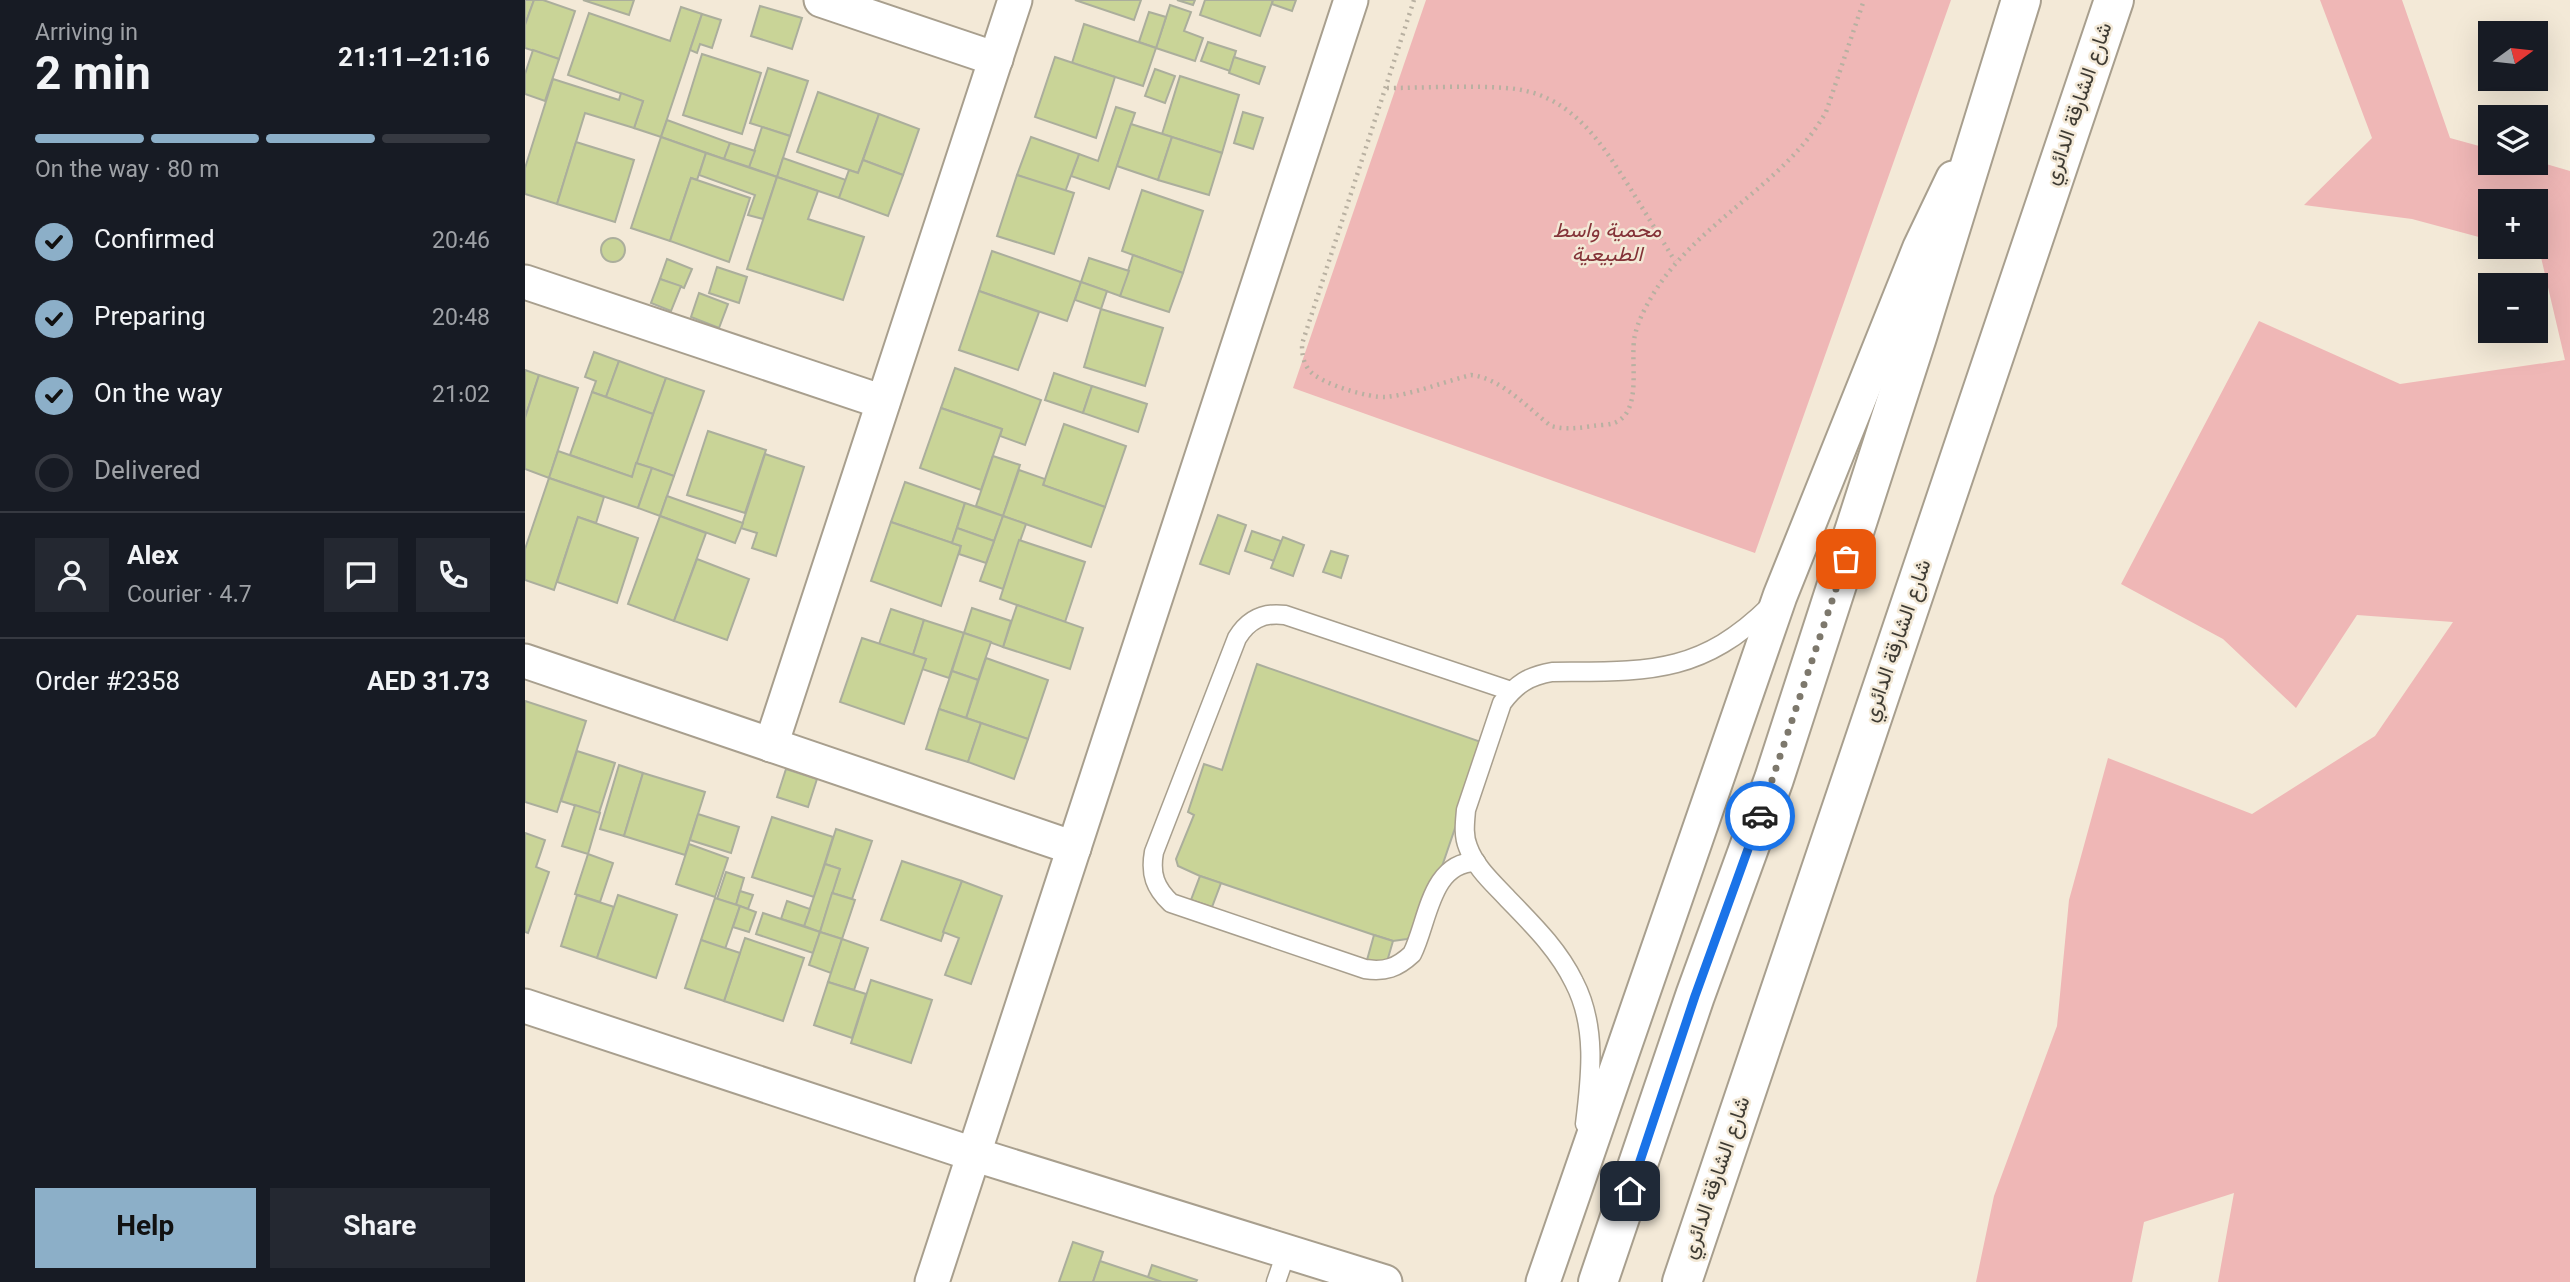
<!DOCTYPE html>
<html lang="en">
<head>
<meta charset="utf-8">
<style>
	:root { --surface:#171b24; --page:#242831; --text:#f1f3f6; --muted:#9ea1a6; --line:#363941; --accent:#8cafc8 }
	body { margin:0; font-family:Georgia,Vazirmatn,serif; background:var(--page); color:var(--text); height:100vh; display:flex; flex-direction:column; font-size:26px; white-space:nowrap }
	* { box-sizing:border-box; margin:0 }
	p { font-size:23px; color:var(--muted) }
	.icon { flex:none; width:38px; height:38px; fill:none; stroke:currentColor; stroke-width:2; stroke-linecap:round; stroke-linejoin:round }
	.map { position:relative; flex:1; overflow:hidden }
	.drawer { display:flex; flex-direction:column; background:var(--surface); width:525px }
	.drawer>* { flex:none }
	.needle { width:46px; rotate:75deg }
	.fabs { position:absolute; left:1953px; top:21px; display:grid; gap:14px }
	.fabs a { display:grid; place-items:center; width:70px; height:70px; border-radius:0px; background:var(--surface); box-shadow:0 7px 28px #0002; font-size:35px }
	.pin { position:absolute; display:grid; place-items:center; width:60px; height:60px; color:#fff; margin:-30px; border-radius:14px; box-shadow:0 4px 10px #0006 }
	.courier { position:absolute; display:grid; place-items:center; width:70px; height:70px; margin:-35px; border:5px solid #1a73e8; border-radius:50%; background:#fff; color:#222; box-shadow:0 2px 9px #0007 }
	.overview em { font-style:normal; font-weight:700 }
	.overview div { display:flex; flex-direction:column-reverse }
	.overview { display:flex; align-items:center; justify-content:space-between; height:119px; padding:0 35px }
	h1 { font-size:46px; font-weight:700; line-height:52px }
	.bar { display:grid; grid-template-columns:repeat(4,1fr); gap:10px 7px; align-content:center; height:84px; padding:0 35px }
	.bar i { height:9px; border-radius:5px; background:var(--line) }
	.bar .selected { background:var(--accent) }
	.bar p { grid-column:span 4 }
	.line { display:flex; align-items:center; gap:18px; padding:0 35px; border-top:2px solid var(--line) }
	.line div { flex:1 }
	.round { display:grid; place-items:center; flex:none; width:74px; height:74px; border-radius:0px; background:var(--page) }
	ol { padding:0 35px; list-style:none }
	li { display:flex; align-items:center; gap:21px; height:77px }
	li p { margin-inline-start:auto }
	li .icon { padding:7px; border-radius:50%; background:var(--accent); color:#111; stroke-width:4 }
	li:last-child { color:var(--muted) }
	li i { width:38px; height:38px; border:4px solid var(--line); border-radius:50% }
	.action { display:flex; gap:14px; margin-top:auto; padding:14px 35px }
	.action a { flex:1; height:80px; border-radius:0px; background:var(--accent); color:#111; font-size:28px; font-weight:700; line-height:80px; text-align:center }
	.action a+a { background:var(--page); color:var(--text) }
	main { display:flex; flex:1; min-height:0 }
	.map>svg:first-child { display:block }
	.green { fill:#efb7b6 }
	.building { fill:#c9d497; stroke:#abae9c; stroke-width:2 }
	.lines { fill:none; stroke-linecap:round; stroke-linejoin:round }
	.lane-casing { stroke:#a89f8e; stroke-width:21 }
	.street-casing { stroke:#a89f8e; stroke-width:37 }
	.highway-casing { stroke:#a89f8e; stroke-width:42 }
	.path { stroke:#b8b0a1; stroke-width:4.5; stroke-dasharray:2 5; stroke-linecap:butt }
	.lane { stroke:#fff; stroke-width:18 }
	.street { stroke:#fff; stroke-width:33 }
	.highway { stroke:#fff; stroke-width:38 }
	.done { stroke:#7d786c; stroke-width:7; stroke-dasharray:0 12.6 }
	.route { stroke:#1a73e8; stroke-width:9 }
	.labels { text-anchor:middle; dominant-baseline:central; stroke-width:5; stroke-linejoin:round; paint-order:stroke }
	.street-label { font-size:21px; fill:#3e3b33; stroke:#f3e9d7 }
	.park-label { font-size:21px; font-style:italic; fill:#843338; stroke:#f3e9d7 }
</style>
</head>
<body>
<main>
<section class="drawer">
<div class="overview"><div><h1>2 min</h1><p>Arriving in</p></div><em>21:11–21:16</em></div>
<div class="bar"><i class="selected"></i><i class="selected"></i><i class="selected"></i><i></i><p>On the way · 80 m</p></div>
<ol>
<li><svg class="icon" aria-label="check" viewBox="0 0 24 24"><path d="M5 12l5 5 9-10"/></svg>Confirmed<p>20:46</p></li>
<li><svg class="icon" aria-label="check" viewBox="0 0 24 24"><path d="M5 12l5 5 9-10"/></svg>Preparing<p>20:48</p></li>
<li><svg class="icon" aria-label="check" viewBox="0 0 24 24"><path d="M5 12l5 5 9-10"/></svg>On the way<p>21:02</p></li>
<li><i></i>Delivered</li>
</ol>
<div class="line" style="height:126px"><a class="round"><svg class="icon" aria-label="person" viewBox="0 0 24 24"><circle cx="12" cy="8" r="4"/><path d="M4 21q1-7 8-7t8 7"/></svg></a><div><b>Alex</b><p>Courier · 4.7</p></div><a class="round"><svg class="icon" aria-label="chat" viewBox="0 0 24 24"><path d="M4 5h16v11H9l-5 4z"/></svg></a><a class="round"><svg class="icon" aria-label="phone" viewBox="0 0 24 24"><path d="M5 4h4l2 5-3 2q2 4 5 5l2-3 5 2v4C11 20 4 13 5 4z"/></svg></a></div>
<div class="line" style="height:91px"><div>Order #2358</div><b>AED 31.73</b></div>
<div class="action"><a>Help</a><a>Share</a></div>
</section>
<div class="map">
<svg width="2045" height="1282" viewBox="0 0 2045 1282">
	<rect width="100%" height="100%" fill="#f3e9d7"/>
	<g class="green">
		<path d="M 901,0 L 1426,0 L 1230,553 L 768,388 Z"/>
		<path d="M 1795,0 L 1877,0 L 1925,138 L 1965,149 L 1965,163 L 2011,161 L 2045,171 L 2045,1282 L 1693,1282 L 1709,1193 L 1619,1222 L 1607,1282 L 1451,1282 L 1469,1196 L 1532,1026 L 1544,900 L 1583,758 L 1727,814 L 1850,736 L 1928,622 L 1832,615 L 1771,708 L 1698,639 L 1596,584 L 1734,321 L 1875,384 L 2040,360 L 2015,253 L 1992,247 L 2011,247 L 2011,201 L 1965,201 L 1965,240 L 1887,219 L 1779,205 L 1847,138 Z"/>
	</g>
	<g class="building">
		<path d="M 0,0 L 9,0 L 0,25 Z"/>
		<path d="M 9,0 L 18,0 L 50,11 L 34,59 L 0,48 L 0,25 Z"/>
		<path d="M 58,0 L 109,0 L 104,15 Z"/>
		<path d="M 550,0 L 616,0 L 609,20 Z"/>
		<path d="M 652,0 L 670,0 L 668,5 Z"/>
		<path d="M 680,0 L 748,0 L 735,36 L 675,15 Z"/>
		<path d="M 748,0 L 771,0 L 767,11 L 747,4 Z"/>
		<path d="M 645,5 L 666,12 L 659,31 L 678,38 L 670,61 L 631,48 Z"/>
		<path d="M 235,6 L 277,18 L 267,49 L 226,36 Z"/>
		<path d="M 156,7 L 177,14 L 136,137 L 109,128 L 118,101 L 43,75 L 64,13 L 145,41 Z"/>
		<path d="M 624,12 L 641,17 L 631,48 L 614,42 Z"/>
		<path d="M 177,14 L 196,20 L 187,48 L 175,44 L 172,53 L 165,50 Z"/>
		<path d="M 559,24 L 631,48 L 618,86 L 547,63 Z"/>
		<path d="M 683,42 L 711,51 L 705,71 L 676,61 Z"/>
		<path d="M 8,50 L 34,59 L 20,101 L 0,94 L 0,74 Z"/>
		<path d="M 177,54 L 236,73 L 217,134 L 158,115 Z"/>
		<path d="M 530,57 L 590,77 L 571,138 L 510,117 Z"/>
		<path d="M 709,57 L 740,67 L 734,84 L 704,73 Z"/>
		<path d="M 243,68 L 283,81 L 265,136 L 225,123 Z"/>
		<path d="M 630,69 L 650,76 L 640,103 L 620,96 Z"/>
		<path d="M 655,76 L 714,95 L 697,153 L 637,134 Z"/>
		<path d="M 28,79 L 94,100 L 96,93 L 118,101 L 109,128 L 60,113 L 32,204 L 0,194 L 0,168 Z"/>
		<path d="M 293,92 L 354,114 L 333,173 L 272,152 Z"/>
		<path d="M 591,107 L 610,113 L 584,189 L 546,176 L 554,154 L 573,161 Z"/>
		<path d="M 718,112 L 738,118 L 728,149 L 709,143 Z"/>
		<path d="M 354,114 L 394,129 L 378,175 L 338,160 Z"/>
		<path d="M 142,120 L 205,143 L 199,159 L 136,137 Z"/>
		<path d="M 606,124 L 647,137 L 633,180 L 592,166 Z"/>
		<path d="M 237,127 L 265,136 L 252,177 L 224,167 Z"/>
		<path d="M 136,137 L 181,153 L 172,180 L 166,178 L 145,241 L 106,228 Z"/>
		<path d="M 506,137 L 554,154 L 540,192 L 492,175 Z"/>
		<path d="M 647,137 L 697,153 L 684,195 L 633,180 Z"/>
		<path d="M 51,142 L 109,160 L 90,222 L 32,204 Z"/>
		<path d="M 205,143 L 230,151 L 224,167 L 199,159 Z"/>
		<path d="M 181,153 L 252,177 L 238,219 L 223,215 L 230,195 L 174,175 Z"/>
		<path d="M 258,158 L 321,180 L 314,198 L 252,177 Z"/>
		<path d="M 338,160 L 378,175 L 363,216 L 314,198 L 324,170 L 333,173 Z"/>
		<path d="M 492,175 L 549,193 L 529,254 L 472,236 Z"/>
		<path d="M 252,177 L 293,191 L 283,219 L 339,237 L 318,300 L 222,269 Z"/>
		<path d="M 166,178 L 225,198 L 204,262 L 145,241 Z"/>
		<path d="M 617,190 L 678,211 L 658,273 L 597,251 Z"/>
		<circle cx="88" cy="250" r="12"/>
		<path d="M 467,251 L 556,282 L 542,321 L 454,291 Z"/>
		<path d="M 608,255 L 658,273 L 644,312 L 595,296 Z"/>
		<path d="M 564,258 L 604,271 L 595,296 L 556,282 Z"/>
		<path d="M 142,259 L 167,269 L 159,288 L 135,279 Z"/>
		<path d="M 192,267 L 222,277 L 214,303 L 184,293 Z"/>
		<path d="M 135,279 L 156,286 L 146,311 L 126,303 Z"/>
		<path d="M 556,282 L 582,291 L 576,309 L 550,300 Z"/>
		<path d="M 454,291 L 514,312 L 493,370 L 434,350 Z"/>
		<path d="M 174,293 L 203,304 L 194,328 L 166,317 Z"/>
		<path d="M 576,309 L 638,328 L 620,386 L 559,367 Z"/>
		<path d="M 69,352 L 94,361 L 81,397 L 67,392 L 71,381 L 60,377 Z"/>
		<path d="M 94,361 L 141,378 L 128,414 L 81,397 Z"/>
		<path d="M 430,368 L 516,400 L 500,445 L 475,436 L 477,429 L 416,408 Z"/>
		<path d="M 0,370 L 14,375 L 0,418 Z"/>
		<path d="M 529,373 L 567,386 L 558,413 L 520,400 Z"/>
		<path d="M 14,375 L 53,388 L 24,478 L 0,469 L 0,418 Z"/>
		<path d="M 141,378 L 179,391 L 149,476 L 111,463 Z"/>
		<path d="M 567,386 L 622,404 L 613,432 L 558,413 Z"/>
		<path d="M 67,392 L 128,414 L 107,477 L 45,455 Z"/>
		<path d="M 416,408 L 477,429 L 456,490 L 395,468 Z"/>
		<path d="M 539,424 L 601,446 L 580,507 L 518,485 Z"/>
		<path d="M 183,431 L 241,450 L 220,513 L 162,495 Z"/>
		<path d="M 33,451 L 107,477 L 111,463 L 127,468 L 113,508 L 24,478 Z"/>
		<path d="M 240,454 L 279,467 L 251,556 L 227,548 L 232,533 L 216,528 Z"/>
		<path d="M 468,456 L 495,465 L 478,516 L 451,506 Z"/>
		<path d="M 127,468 L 149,476 L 135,516 L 113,508 Z"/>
		<path d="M 494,470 L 520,479 L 518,485 L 580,507 L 566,547 L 478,516 Z"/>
		<path d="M 24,478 L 79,497 L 71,523 L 53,517 L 29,590 L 0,580 L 0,549 Z"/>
		<path d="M 380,482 L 440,503 L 427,543 L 366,522 Z"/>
		<path d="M 142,496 L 218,523 L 210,543 L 135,516 Z"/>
		<path d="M 440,503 L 478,516 L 469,541 L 432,528 Z"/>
		<path d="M 693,515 L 721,525 L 704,574 L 675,564 Z"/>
		<path d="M 135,516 L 181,533 L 149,621 L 103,604 Z"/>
		<path d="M 478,516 L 501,524 L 478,589 L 455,581 Z"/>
		<path d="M 53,517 L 113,538 L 92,603 L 32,582 Z"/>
		<path d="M 366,522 L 436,546 L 416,606 L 346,581 Z"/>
		<path d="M 432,528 L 469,541 L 461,563 L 434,554 L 436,546 L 427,543 Z"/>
		<path d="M 727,531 L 756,541 L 749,561 L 720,551 Z"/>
		<path d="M 758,537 L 779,545 L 768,576 L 746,568 Z"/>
		<path d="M 494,540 L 560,562 L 540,622 L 475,599 Z"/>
		<path d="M 806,551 L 823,556 L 816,578 L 798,572 Z"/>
		<path d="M 172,559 L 224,579 L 202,640 L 149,621 Z"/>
		<path d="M 492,605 L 558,628 L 545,669 L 478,647 Z"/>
		<path d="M 447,608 L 486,621 L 478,647 L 439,633 Z"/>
		<path d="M 366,609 L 399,620 L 388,655 L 354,644 Z"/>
		<path d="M 399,620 L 439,633 L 424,678 L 397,669 L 401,659 L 388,655 Z"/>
		<path d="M 439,633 L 466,642 L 453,680 L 427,671 Z"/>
		<path d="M 337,638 L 401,659 L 379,724 L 315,702 Z"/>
		<path d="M 461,658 L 523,680 L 503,739 L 441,718 Z"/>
		<path d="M 732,664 L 959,743 L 897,925 L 892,934 L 882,939 L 868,941 L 849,935 L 675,876 L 653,866 L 651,859 L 669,815 L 663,812 L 679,764 L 697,770 Z"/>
		<path d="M 427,671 L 453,680 L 441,718 L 414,709 Z"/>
		<path d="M 0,701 L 61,721 L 32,812 L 0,802 Z"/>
		<path d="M 414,709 L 456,723 L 443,762 L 401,749 Z"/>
		<path d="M 456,723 L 503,739 L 489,779 L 443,762 Z"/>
		<path d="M 52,751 L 90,763 L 74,813 L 36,801 Z"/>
		<path d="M 94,765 L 118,773 L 99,836 L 75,829 Z"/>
		<path d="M 261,769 L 292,779 L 283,807 L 252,797 Z"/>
		<path d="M 118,773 L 180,792 L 160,855 L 99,836 Z"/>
		<path d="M 50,805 L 75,813 L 63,854 L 37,846 Z"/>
		<path d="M 173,814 L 214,827 L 206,853 L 165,840 Z"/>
		<path d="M 247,817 L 308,837 L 289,897 L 227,877 Z"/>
		<path d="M 311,829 L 347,841 L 327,899 L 307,893 L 315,869 L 300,864 Z"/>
		<path d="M 0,833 L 20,840 L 11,867 L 24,872 L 3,933 L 0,932 Z"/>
		<path d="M 164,844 L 203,858 L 190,897 L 151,884 Z"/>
		<path d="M 63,854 L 88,863 L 75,902 L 50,894 Z"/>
		<path d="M 377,861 L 437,881 L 416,941 L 356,920 Z"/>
		<path d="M 300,864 L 315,869 L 295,932 L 279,926 Z"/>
		<path d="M 201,872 L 219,878 L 211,905 L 192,899 Z"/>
		<path d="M 675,876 L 696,883 L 687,907 L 666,900 Z"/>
		<path d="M 437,881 L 477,896 L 446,984 L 420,975 L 434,938 L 418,932 Z"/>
		<path d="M 215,891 L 228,895 L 223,909 L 211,905 Z"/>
		<path d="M 307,893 L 330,900 L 317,939 L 295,932 Z"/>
		<path d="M 52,895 L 89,907 L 72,958 L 36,946 Z"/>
		<path d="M 93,895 L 152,915 L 131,978 L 72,958 Z"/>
		<path d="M 190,898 L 215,906 L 200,949 L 176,940 Z"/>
		<path d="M 262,901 L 285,909 L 279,926 L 256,919 Z"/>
		<path d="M 215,906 L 231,912 L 224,932 L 208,927 Z"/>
		<path d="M 238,913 L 295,932 L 288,953 L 231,934 Z"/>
		<path d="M 295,932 L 317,939 L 306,973 L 284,965 Z"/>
		<path d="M 849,935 L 868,941 L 861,965 L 842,960 Z"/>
		<path d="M 220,938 L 279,958 L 258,1021 L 199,1001 Z"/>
		<path d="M 317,939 L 343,948 L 329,990 L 303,982 Z"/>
		<path d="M 176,940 L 215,953 L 199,1001 L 160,988 Z"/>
		<path d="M 346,980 L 407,1000 L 386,1063 L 326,1043 Z"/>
		<path d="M 303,982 L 341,994 L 327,1038 L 289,1025 Z"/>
		<path d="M 548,1242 L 578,1252 L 568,1282 L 534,1282 Z"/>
		<path d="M 575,1261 L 623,1277 L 637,1282 L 568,1282 Z"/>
		<path d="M 627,1265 L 672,1280 L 671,1282 L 637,1282 L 623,1277 Z"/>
	</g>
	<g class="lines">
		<defs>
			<g id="lane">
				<path d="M 951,862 C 905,862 903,923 887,954 C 872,968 860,972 840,969 L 646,903 C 630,888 625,874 629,852 L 712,638 C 723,620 738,612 760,615 L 986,691"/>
				<path d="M 1060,1124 C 1066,1076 1072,1026 1049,982 C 1033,949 1007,924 982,898 C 968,883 950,867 943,847 C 938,835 940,822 941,810 L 977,703 C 991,684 1004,676 1027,672 C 1120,671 1174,676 1245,606"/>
				<path d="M 751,1282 L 762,1250"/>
			</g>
			<g id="street">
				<path d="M 296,0 L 471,59"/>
				<path d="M 0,282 L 358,402"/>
				<path d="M 0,661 L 549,848"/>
				<path d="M 246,745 L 490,0"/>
				<path d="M 0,1006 L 451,1155 L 860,1282"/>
				<path d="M 407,1282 L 826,0"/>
				<path d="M 1018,1282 L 1255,596 L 1395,247 L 1428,178"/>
			</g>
			<g id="highway">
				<path d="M 1073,1282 L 1170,996 L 1249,779 L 1392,337 L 1496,0"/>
				<path d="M 1157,1282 L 1589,0"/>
			</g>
		</defs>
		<use href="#lane" class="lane-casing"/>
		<use href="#street" class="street-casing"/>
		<use href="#highway" class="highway-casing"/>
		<g class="path">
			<path d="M 889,0 L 777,344 C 777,354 778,362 784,370 C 795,384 844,398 861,397 C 889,394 918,382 946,375 C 976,378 1003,408 1026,426 C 1041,430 1053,428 1068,426 C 1074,425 1083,425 1089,423 C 1119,412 1104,359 1110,335 C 1113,321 1120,308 1127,296 C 1171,222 1259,186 1301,112 L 1339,0"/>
			<path d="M 862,88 C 901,88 942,85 981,88 C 1044,92 1074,139 1105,188 C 1120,212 1135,237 1150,261"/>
		</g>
		<use href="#lane" class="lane"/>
		<use href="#street" class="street"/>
		<use href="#highway" class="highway"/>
	</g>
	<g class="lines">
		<path class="done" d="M 1235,816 L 1321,559"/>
		<path class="route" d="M 1105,1191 L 1170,996 L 1235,816"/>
	</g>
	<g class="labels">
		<g class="street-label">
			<text transform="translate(1554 104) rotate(-71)">شارع الشارقة الدائري</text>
			<text transform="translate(1373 641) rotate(-71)">شارع الشارقة الدائري</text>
			<text transform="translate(1192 1178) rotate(-71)">شارع الشارقة الدائري</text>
		</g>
		<g class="park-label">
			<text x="1082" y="231">محمية واسط<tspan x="1082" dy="24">الطبيعية</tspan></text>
		</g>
	</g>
</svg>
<div class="fabs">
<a><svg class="needle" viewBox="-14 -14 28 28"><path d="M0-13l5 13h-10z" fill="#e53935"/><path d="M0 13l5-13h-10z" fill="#9ea1a6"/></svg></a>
<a><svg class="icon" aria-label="layers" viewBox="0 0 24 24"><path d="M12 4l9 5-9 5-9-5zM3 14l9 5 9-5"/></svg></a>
<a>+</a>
<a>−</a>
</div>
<div class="pin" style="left:1321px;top:559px;background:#ea580c"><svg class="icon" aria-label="bag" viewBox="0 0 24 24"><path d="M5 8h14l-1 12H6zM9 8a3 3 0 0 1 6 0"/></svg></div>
<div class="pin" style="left:1105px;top:1191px;background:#1f2937"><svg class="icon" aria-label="home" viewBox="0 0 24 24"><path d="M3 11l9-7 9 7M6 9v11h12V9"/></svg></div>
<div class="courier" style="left:1235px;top:816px"><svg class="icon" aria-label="car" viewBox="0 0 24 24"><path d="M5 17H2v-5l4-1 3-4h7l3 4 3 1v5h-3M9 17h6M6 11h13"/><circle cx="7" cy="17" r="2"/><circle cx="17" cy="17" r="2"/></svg></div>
</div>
</main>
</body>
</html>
